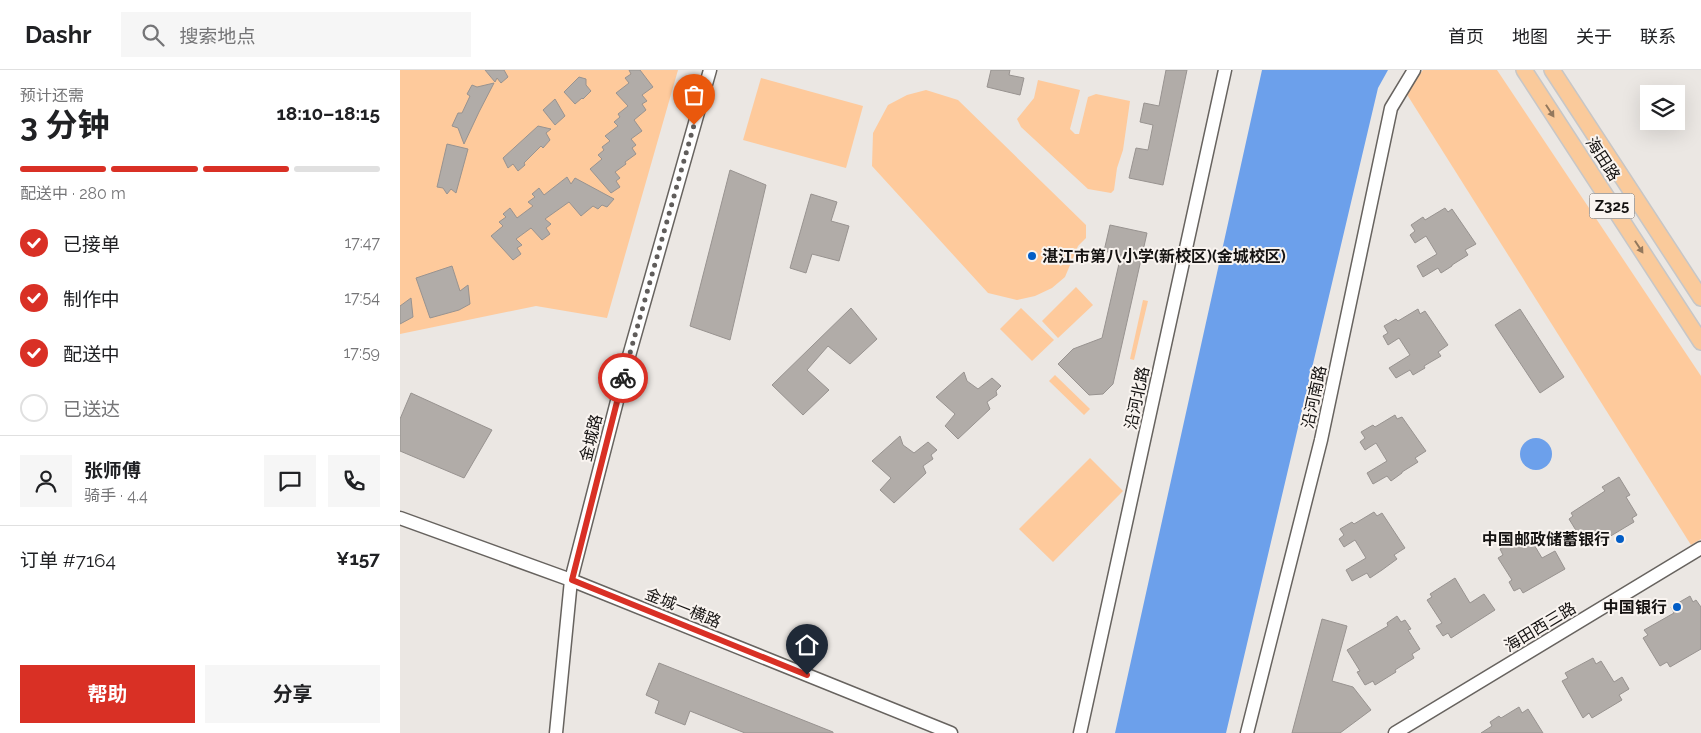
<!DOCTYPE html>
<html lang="zh">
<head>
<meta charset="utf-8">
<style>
	:root { --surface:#fff; --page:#f6f6f6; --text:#202124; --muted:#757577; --line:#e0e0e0; --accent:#d93025 }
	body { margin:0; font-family:Raleway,"Noto Sans SC",sans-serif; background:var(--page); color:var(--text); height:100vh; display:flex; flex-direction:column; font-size:19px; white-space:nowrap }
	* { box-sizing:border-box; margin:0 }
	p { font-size:16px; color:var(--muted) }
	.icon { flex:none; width:28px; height:28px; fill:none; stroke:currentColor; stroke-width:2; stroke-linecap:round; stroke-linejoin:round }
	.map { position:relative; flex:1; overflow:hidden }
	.drawer { display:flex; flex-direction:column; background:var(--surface); width:400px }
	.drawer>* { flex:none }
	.buttons { position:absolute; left:1240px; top:15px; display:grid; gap:10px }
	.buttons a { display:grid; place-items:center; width:45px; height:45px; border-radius:0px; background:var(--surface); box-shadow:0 5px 20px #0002; font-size:25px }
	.pin { position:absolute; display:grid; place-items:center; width:42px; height:42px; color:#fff; margin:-51px -21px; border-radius:50% 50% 50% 0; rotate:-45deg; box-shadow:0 0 5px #0007 }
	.pin .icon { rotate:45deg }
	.courier { position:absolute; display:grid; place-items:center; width:50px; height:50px; margin:-25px; border:4px solid #d93025; border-radius:50%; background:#fff; color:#222; box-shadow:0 1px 6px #0007 }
	.overview em { font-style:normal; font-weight:700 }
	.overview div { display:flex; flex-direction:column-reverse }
	.overview { display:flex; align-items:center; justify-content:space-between; height:85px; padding:0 20px }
	h1 { font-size:32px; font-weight:700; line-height:38px }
	.bar { display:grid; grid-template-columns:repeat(4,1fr); gap:8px 5px; align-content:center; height:60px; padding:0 20px }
	.bar i { height:6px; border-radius:4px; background:var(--line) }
	.bar .active { background:var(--accent) }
	.bar p { grid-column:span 4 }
	.line { display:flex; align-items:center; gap:12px; padding:0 20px; border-top:1px solid var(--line) }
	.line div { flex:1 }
	.round { display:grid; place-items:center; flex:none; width:52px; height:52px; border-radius:0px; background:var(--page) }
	ol { padding:0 20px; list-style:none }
	li { display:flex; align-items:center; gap:15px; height:55px }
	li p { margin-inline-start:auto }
	li .icon { padding:5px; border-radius:50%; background:var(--accent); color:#fff; stroke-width:4 }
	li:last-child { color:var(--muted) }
	li i { width:28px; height:28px; border:2px solid var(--line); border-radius:50% }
	.cta { display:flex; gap:10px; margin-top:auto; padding:10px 20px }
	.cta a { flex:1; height:58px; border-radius:0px; background:var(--accent); color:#fff; font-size:20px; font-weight:700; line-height:58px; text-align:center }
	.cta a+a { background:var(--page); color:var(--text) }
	header { display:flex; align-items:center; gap:30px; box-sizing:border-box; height:70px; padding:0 25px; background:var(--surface); border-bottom:1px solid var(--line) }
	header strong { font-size:24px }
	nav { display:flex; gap:28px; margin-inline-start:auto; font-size:18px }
	.search { width:350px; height:45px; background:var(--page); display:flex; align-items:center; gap:12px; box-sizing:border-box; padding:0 18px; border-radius:0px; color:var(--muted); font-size:19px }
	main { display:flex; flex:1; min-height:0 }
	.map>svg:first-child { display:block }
	.green { fill:#feca9c }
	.water { fill:#6ca0eb }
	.building { fill:#b1aca8; stroke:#989390 }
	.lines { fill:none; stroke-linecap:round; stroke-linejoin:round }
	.minor-casing { stroke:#67635f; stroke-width:15 }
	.major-casing { stroke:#c7c6c6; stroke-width:18 }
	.minor { stroke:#fff; stroke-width:12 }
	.major { stroke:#faca9b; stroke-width:15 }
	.oneway { fill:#93785d }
	.done { stroke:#605d5b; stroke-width:5; stroke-dasharray:0 9 }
	.route { stroke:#d93025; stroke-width:6 }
	.poi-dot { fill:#025dc6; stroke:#f9f4f0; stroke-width:2 }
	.labels { text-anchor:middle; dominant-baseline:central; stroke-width:4; stroke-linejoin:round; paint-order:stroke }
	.shield { fill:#f9f4f0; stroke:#595655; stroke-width:1 }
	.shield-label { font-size:15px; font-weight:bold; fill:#151312 }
	.street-label { font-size:16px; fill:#151312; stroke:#f9f4f0 }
	.poi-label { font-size:16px; font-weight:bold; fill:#151312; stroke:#f9f4f0; text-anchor:end }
</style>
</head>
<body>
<header>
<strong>Dashr</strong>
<div class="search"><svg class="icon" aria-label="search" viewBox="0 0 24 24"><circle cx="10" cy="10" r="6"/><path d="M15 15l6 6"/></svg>搜索地点</div>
<nav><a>首页</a><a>地图</a><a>关于</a><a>联系</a></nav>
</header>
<main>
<section class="drawer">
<div class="overview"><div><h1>3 分钟</h1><p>预计还需</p></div><em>18:10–18:15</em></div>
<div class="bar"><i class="active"></i><i class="active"></i><i class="active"></i><i></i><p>配送中 · 280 m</p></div>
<ol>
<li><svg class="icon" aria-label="check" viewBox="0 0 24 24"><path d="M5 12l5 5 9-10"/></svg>已接单<p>17:47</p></li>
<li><svg class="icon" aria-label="check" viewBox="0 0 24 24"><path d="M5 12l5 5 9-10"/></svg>制作中<p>17:54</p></li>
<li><svg class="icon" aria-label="check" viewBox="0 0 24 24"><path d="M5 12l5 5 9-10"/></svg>配送中<p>17:59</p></li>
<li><i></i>已送达</li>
</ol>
<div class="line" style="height:90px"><a class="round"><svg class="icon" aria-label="person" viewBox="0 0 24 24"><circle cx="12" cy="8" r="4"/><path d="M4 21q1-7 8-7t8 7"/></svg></a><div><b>张师傅</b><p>骑手 · 4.4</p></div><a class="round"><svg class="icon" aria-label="chat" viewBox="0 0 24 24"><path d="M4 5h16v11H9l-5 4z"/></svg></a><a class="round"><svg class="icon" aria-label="phone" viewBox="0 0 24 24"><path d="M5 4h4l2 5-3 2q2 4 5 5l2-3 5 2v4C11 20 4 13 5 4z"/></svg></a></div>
<div class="line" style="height:65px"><div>订单 #7164</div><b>¥157</b></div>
<div class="cta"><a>帮助</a><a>分享</a></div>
</section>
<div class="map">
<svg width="1301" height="663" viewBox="0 0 1301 663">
	<rect width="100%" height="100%" fill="#ebe7e3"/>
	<g class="green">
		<path d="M 0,0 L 278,0 L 207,248 L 136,236 L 0,264 Z"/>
		<path d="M 1023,0 L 1097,0 L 1301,306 L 1301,469 L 1291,475 L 1006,23 Z"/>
		<path d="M 361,8 L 463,36 L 446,98 L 343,70 Z"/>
		<path d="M 638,10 L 680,20 L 670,59 L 675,64 L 679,64 L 688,27 L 696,24 L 730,31 L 723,80 L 717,98 L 714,120 L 711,123 L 688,119 L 621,57 L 617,49 L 634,28 Z"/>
		<path d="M 526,20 L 558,30 L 686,155 L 686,168 L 678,176 L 665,207 L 652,218 L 635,226 L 617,230 L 588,223 L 472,96 L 473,63 L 488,35 L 507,25 Z"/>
		<path d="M 676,217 L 693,235 L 658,268 L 642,251 Z"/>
		<path d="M 743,230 L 748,231 L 734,290 L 730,289 Z"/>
		<path d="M 621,238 L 654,270 L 632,291 L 600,259 Z"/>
		<path d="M 655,305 L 690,339 L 684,345 L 649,311 Z"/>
		<path d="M 690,388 L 723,421 L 653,492 L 619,459 Z"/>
	</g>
	<g class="water">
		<path d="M 862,0 L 988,0 L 978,18 L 826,663 L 715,663 Z"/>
		<circle cx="1136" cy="384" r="16"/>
	</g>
	<g class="building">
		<path d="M 85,0 L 104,0 L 108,7 L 101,13 L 97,8 L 95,12 Z"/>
		<path d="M 229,0 L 240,0 L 253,17 L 242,25 L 247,31 L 242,34 L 246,40 L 234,50 L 242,61 L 231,69 L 236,75 L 232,78 L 236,84 L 225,92 L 226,94 L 215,102 L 220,108 L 216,111 L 220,117 L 211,123 L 190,99 L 202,89 L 198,85 L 204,80 L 202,77 L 210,71 L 205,66 L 218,56 L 214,52 L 220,47 L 218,44 L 228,36 L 216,23 L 229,13 L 225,8 L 231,4 Z"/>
		<path d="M 591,0 L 610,0 L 609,5 L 624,8 L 620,25 L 587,17 Z"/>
		<path d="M 766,0 L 787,0 L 763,115 L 729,108 L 736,78 L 748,80 L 753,55 L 740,52 L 744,33 L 759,36 Z"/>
		<path d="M 179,7 L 186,9 L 186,15 L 191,21 L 183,29 L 182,28 L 175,34 L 164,22 Z"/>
		<path d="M 94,13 L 79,42 L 64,74 L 58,58 L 52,56 L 58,43 L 62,43 L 70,26 L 67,24 L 72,15 L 77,17 Z"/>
		<path d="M 155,29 L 165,46 L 155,55 L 143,40 Z"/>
		<path d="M 138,56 L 151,59 L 146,63 L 150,70 L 143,78 L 141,76 L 124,93 L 125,95 L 118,101 L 113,94 L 108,98 L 103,88 Z"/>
		<path d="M 47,74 L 68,79 L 56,123 L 51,119 L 47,124 L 43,118 L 37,117 Z"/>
		<path d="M 330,100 L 366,115 L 330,270 L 290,256 Z"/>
		<path d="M 167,107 L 171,114 L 175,108 L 214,129 L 207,137 L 202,135 L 198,139 L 193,136 L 181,146 L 169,132 L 145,149 L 151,154 L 146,158 L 150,164 L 142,170 L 131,158 L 116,169 L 122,175 L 117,178 L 121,184 L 113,190 L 91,166 L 103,156 L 99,152 L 106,147 L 103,144 L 110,138 L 117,148 L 133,136 L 128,132 L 135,127 L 132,124 L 139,118 L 144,125 Z"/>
		<path d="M 411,124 L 437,132 L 431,151 L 449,156 L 439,191 L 412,184 L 406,203 L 390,198 Z"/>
		<path d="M 1045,138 L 1048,142 L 1052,139 L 1076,174 L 1065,180 L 1068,185 L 1052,195 L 1052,196 L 1041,203 L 1038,198 L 1023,207 L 1017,196 L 1037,184 L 1026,166 L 1015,173 L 1010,165 L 1015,161 L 1011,155 L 1023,147 L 1025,150 Z"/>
		<path d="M 710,155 L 747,163 L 713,314 L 703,324 L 689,325 L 658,294 L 673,279 L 702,268 L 721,185 L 704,181 Z"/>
		<path d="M 52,196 L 60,221 L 68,215 L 70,234 L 59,240 L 30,248 L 16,208 Z"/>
		<path d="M 11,228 L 13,247 L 0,254 L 0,236 Z"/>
		<path d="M 451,238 L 477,269 L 450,294 L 428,276 L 407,300 L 429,320 L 403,345 L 372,315 Z"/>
		<path d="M 1018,239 L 1020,244 L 1025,241 L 1048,275 L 1038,282 L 1041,286 L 1024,296 L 1025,298 L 1013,305 L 1010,300 L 996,308 L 989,298 L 1010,285 L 999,268 L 988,275 L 983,266 L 988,263 L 984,256 L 996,249 L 998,251 Z"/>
		<path d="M 1120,239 L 1164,307 L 1140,323 L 1095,255 Z"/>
		<path d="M 564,302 L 567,311 L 578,319 L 592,308 L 601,316 L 596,321 L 597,325 L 587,332 L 590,339 L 558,369 L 545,356 L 555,344 L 536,327 Z"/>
		<path d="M 11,323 L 92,360 L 64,408 L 0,381 L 0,349 Z"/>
		<path d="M 995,345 L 997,349 L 1002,347 L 1026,381 L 1015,388 L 1018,392 L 1002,402 L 1002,403 L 991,411 L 987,406 L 973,414 L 967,403 L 987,391 L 976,373 L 965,380 L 960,372 L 965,368 L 961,362 L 973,355 L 975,357 Z"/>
		<path d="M 500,366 L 503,375 L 514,383 L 528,372 L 537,380 L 531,385 L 533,389 L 523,396 L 526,403 L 494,433 L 480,420 L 491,408 L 472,391 Z"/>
		<path d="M 1219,407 L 1230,425 L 1226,427 L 1237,445 L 1232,448 L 1234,452 L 1194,476 L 1191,472 L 1184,477 L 1179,468 L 1180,467 L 1169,449 L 1173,446 L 1171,443 L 1205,421 L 1202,417 Z"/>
		<path d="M 974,442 L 977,446 L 982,443 L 1005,478 L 994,485 L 997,489 L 982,500 L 970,508 L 967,503 L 952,511 L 946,500 L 966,488 L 955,470 L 944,477 L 939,469 L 944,465 L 940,459 L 952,452 L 954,454 Z"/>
		<path d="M 1127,463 L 1142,488 L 1155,481 L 1165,499 L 1123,523 L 1120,518 L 1114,521 L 1109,512 L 1112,510 L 1098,488 L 1103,485 L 1100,479 Z"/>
		<path d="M 1055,508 L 1070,533 L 1084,524 L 1095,540 L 1051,568 L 1048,563 L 1043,566 L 1036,556 L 1042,553 L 1027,530 L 1032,527 L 1030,524 Z"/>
		<path d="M 1290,526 L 1293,532 L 1296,530 L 1301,537 L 1301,579 L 1270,597 L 1267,592 L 1260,596 L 1243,568 L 1248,565 L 1244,560 L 1274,543 L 1271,537 Z"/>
		<path d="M 997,546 L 1001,552 L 1005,550 L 1011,559 L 1008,560 L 1020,579 L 1012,584 L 1014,588 L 995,600 L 996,602 L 975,615 L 973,611 L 965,615 L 957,602 L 960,601 L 947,580 L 988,556 L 987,553 Z"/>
		<path d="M 922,549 L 947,556 L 932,611 L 953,617 L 971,640 L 940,663 L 892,663 Z"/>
		<path d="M 1193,588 L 1196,594 L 1201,591 L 1214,612 L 1222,607 L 1229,619 L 1219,625 L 1222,630 L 1192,648 L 1189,643 L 1183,648 L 1162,611 L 1168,608 L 1165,603 Z"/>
		<path d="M 259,593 L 433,662 L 433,663 L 345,663 L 290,641 L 285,655 L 255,643 L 259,631 L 246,625 Z"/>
		<path d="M 1119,637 L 1122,643 L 1128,639 L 1143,663 L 1081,663 L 1092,656 L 1090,652 L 1099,646 L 1101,648 Z"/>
	</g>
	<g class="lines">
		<defs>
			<g id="minor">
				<path d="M 0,448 L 171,510 L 551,663"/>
				<path d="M 156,663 L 171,510 L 225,300 L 310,0"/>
				<path d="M 680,663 L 825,0"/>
				<path d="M 847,663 L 921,370 L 991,38 L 1014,0"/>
				<path d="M 995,663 L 1301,478"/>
			</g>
			<g id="major">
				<path d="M 1124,0 L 1301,272"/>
				<path d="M 1152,0 L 1301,228"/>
			</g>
		</defs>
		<use href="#minor" class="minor-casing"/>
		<use href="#major" class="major-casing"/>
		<use href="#minor" class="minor"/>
		<use href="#major" class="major"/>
	</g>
	<defs><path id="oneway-solid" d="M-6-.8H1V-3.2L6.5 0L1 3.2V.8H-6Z" transform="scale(1.25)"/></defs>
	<g class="oneway">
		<use href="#oneway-solid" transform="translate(1150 41) rotate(57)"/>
		<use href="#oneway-solid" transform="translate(1239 177) rotate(57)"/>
	</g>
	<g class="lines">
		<path class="done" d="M 223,308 L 294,55"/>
		<path class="route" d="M 223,308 L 172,510 L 407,605"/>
	</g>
	<g class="poi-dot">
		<circle cx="632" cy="186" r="5"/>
		<circle cx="1220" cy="469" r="5"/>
		<circle cx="1277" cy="537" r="5"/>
	</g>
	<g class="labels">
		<rect class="shield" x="1189.5" y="123.5" width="45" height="25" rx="4"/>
		<g class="shield-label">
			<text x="1212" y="136">Z325</text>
		</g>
		<g class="street-label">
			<text transform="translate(1203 89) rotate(57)">海田路</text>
			<text transform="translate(914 327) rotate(-78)">沿河南路</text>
			<text transform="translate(737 328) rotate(-78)">沿河北路</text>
			<text transform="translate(191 368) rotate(-76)">金城路</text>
			<text transform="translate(283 538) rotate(22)">金城一横路</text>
			<text transform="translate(1140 557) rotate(-31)">海田西三路</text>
		</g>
		<g class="poi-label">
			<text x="642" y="186" text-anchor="start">湛江市第八小学(新校区)(金城校区)</text>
			<text x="1210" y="469">中国邮政储蓄银行</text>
			<text x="1267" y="537">中国银行</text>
		</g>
	</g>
</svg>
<div class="buttons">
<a><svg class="icon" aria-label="layers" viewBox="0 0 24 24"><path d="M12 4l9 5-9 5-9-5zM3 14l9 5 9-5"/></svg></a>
</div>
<div class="pin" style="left:294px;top:55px;background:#ea580c"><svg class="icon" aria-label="bag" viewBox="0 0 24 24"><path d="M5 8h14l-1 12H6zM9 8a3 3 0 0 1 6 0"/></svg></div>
<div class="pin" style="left:407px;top:605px;background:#1f2937"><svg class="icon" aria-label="home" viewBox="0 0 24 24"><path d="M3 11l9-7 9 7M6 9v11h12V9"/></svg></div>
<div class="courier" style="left:223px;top:308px"><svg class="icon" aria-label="bike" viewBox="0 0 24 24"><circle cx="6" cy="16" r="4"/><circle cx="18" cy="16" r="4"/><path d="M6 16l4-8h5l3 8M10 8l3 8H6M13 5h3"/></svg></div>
</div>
</main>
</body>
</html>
